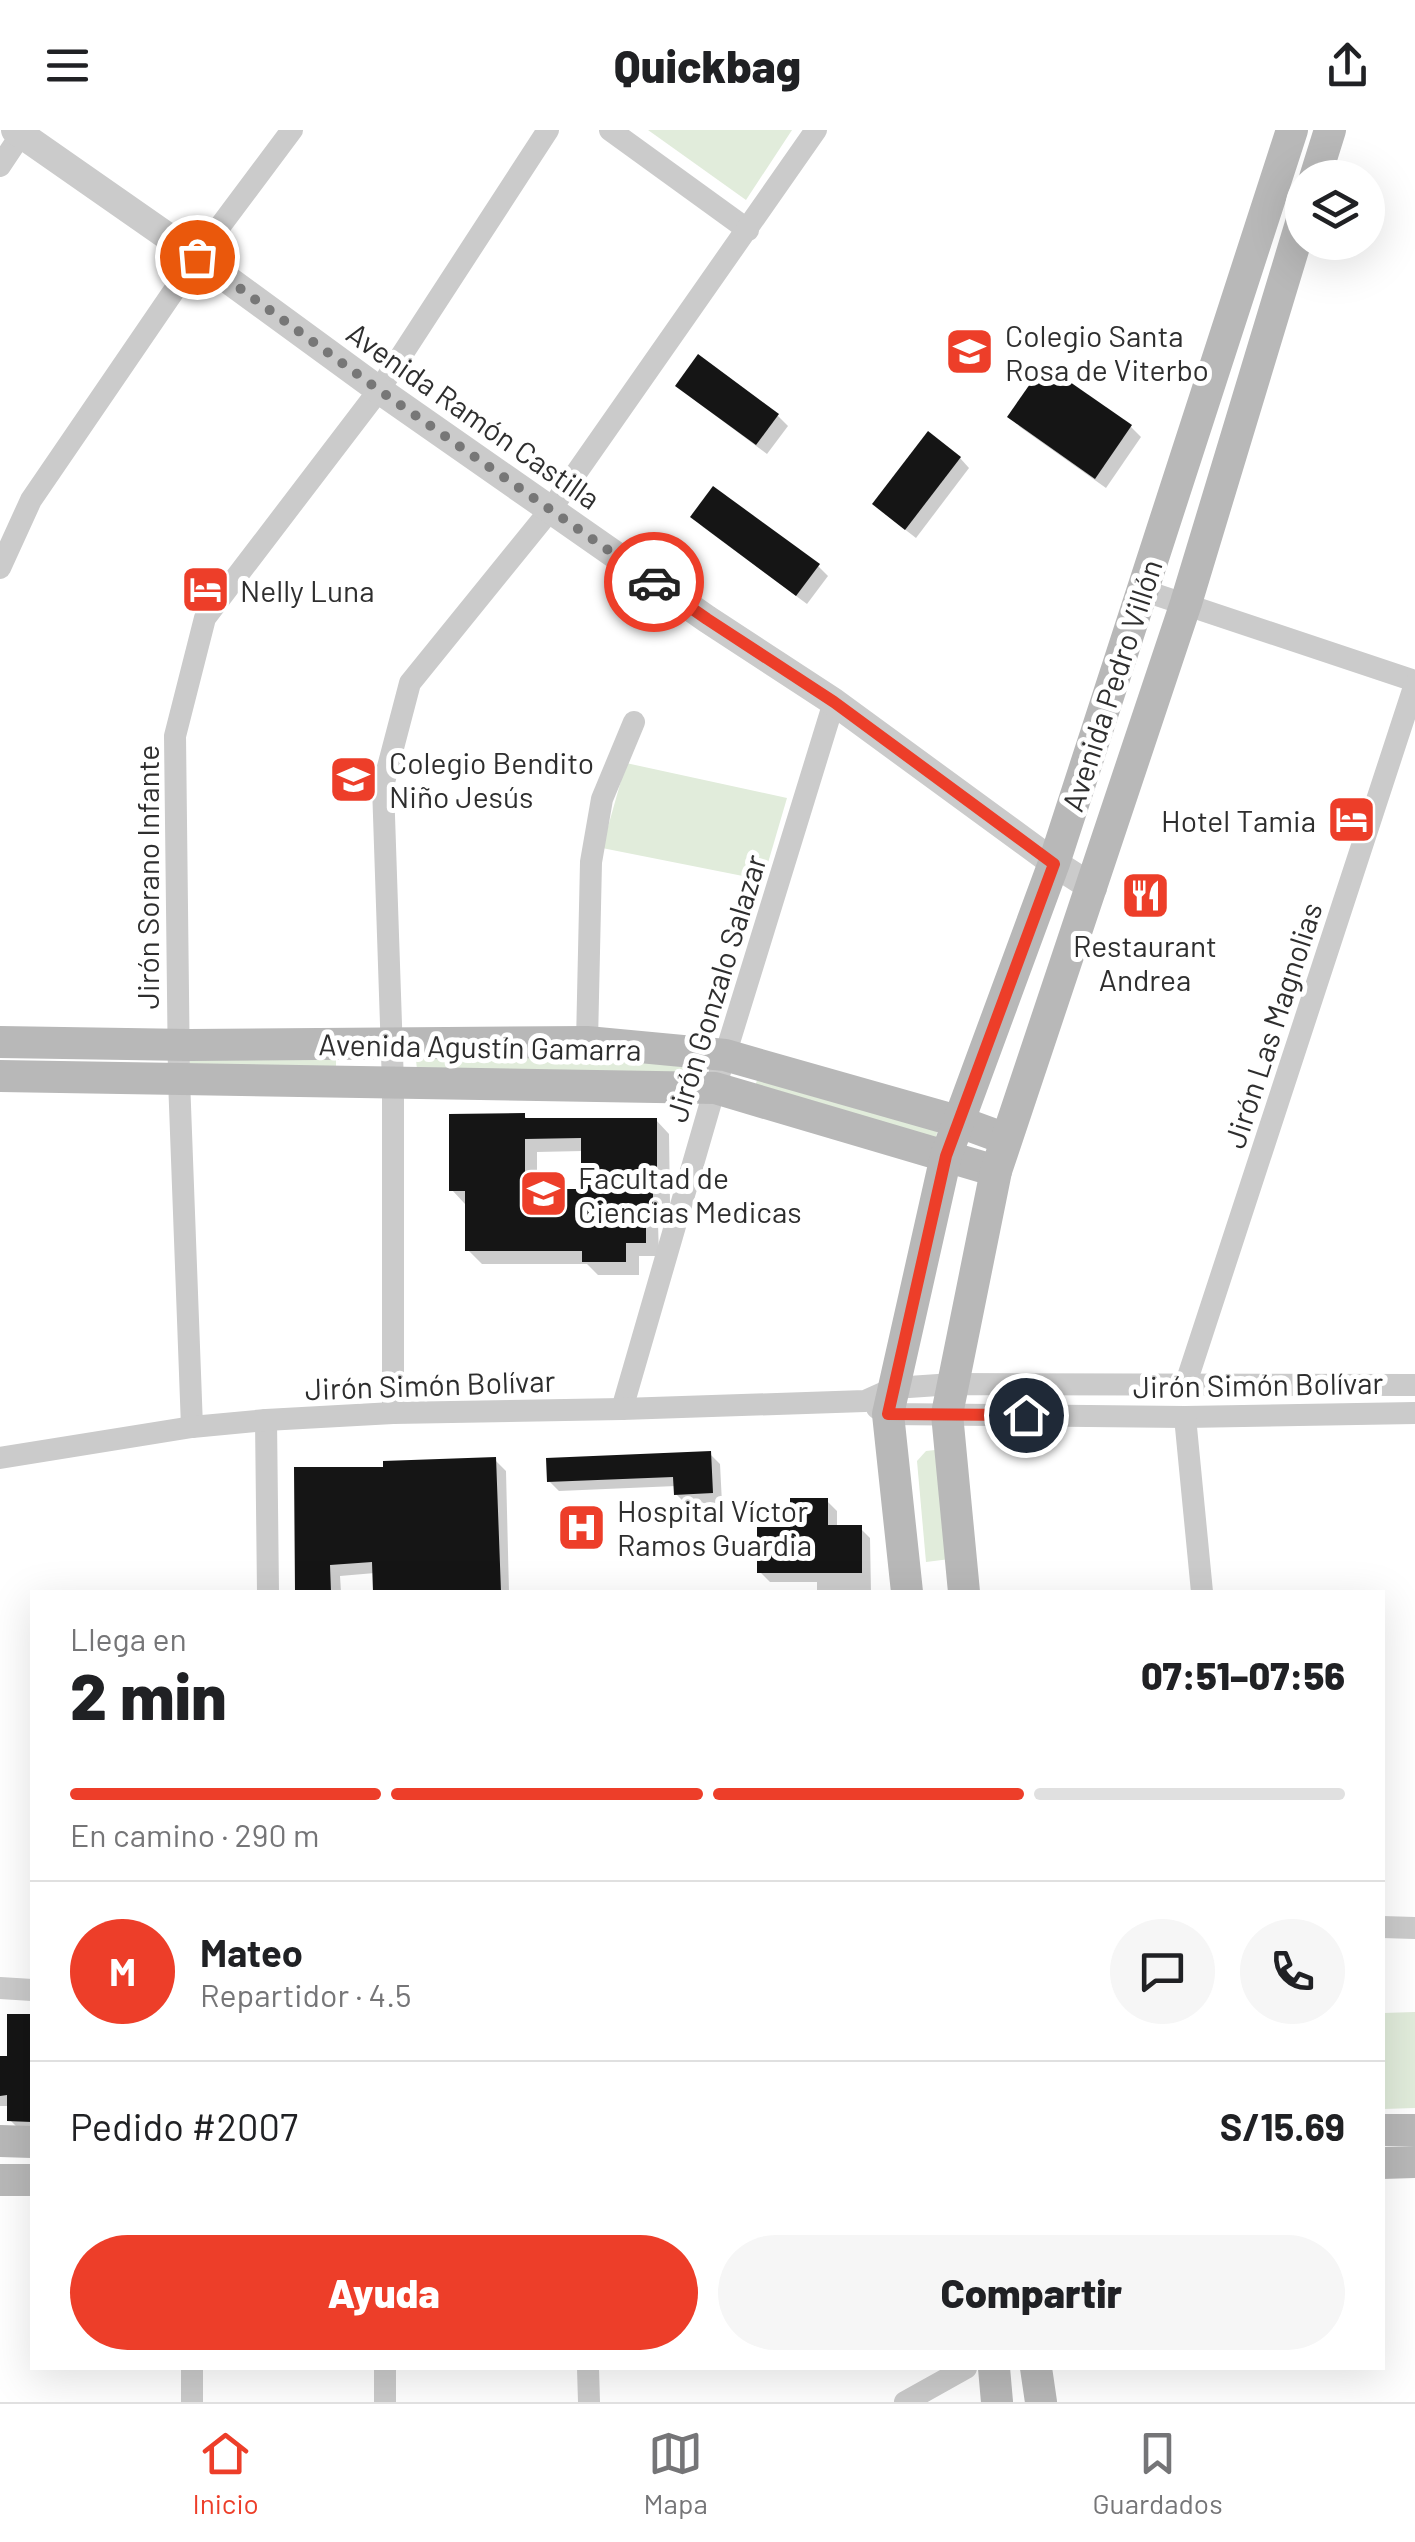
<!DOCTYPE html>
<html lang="es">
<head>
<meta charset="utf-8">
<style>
	:root { --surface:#fff; --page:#f6f6f6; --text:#202124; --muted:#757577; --line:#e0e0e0; --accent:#ed3e29 }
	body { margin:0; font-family:Barlow,sans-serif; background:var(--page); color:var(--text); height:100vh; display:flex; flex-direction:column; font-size:38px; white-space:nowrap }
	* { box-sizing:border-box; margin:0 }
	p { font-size:32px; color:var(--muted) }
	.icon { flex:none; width:55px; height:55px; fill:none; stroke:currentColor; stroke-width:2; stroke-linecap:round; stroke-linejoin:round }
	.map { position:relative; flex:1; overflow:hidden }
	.panel { position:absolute; left:30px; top:1460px; width:1355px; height:780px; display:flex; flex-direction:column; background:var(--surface); border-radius:0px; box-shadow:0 10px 40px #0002 }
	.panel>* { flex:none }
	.tools { position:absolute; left:1285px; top:30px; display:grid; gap:20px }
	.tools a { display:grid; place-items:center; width:100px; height:100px; border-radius:50%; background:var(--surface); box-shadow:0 10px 40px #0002; font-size:50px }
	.pin { position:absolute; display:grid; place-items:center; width:85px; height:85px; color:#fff; margin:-42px; border:5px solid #fff; border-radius:50%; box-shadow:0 2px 10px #0007 }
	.courier { position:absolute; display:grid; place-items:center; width:100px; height:100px; margin:-50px; border:8px solid #ed3e29; border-radius:50%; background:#fff; color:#222; box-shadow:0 2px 12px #0007 }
	.overview em { font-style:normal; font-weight:800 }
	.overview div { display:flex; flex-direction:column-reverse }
	.overview { display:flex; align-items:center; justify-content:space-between; height:170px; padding:0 40px }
	h1 { font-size:65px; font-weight:800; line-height:75px }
	.bar { display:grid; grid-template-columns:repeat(4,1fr); gap:15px 10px; align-content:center; height:120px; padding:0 40px }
	.bar i { height:12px; border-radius:8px; background:var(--line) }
	.bar .selected { background:var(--accent) }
	.bar p { grid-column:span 4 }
	.line { display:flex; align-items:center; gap:25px; padding:0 40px; border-top:2px solid var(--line) }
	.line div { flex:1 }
	.round { display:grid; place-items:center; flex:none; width:105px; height:105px; border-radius:52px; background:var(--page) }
	.primary-button { display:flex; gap:20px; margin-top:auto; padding:20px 40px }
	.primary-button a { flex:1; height:115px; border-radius:60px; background:var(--accent); color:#fff; font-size:40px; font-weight:800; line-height:115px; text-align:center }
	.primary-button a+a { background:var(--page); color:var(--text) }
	header { display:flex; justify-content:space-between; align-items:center; height:130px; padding:0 40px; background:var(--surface); font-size:45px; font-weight:800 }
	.menu { display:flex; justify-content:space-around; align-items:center; height:140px; border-top:2px solid var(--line); background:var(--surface); font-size:28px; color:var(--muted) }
	.menu a { display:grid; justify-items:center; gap:5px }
	.menu .selected { color:var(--accent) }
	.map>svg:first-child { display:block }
	.green { fill:#e1ecdb }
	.shadow { fill:#0003; fill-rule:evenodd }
	.building { fill:#151515; fill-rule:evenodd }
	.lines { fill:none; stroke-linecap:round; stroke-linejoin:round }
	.minor { stroke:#cbcbcb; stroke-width:22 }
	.tertiary { stroke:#cbcbcb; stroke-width:28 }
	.secondary { stroke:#b8b8b8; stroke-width:32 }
	.done { stroke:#777; stroke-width:10; stroke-dasharray:0 18 }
	.route { stroke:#ed3e29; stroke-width:12 }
	.labels { text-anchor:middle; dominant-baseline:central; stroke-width:10; stroke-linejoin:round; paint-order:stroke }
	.poi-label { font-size:30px; fill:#2e2e2e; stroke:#fff; text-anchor:start }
	.street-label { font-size:30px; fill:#2e2e2e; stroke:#fff }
</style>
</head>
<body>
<header><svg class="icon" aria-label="menu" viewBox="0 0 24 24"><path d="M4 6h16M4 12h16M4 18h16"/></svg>Quickbag<svg class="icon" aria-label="share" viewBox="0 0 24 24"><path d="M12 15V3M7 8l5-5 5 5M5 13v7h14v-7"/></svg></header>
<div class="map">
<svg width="1415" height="2272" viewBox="0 0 1415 2272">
	<rect width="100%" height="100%" fill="#fff"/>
	<g class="green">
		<path d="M 648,0 L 792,0 L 746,70 Z"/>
		<path d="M 626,633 L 787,668 L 763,750 L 602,718 Z"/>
		<path d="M 415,922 L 705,928 L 704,948 L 417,939 Z"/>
		<path d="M 189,923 L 336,925 L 336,944 L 190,942 Z"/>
		<path d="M 759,943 L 939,996 L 935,1010 L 755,957 Z"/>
		<path d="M 935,1320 L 950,1429 L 926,1432 L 917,1331 L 926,1321 Z"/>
		<path d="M 1415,1882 L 1415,1978 L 1383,1979 L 1383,1883 Z"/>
	</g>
	<g class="shadow">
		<path d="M 1045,237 L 1131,297 L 1141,307 L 1106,358 L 1020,297 L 1010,287 Z"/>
		<path d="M 689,266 L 778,286 L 788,296 L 767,324 Z"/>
		<path d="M 960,328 L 969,338 L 916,408 L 885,384 Z"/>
		<path d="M 693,387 L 818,436 L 828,446 L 807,474 L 703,397 Z"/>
		<path d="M 524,986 L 529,991 L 656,990 L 669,1004 L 670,1073 L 665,1073 L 666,1093 L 658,1093 L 659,1126 L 639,1126 L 639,1145 L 598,1145 L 587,1134 L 482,1134 L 468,1120 L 465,1074 L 452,1060 ZM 583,1021 L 584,1061 L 537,1062 L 537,1022 Z"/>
		<path d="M 710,1324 L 720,1334 L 722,1373 L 686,1374 L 676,1364 L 676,1356 L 559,1361 L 549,1351 Z"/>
		<path d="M 495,1330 L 506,1341 L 509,1462 L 375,1462 L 375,1443 L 340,1446 L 341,1462 L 297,1462 L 296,1415 L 386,1340 Z"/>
		<path d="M 827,1371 L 837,1381 L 837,1398 L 860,1398 L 870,1408 L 871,1462 L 817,1462 L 817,1452 L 770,1452 L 760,1442 L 793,1399 Z"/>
		<path d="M 9,1887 L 32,1887 L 32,2002 L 22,2002 L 10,1990 L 10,1976 L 0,1976 L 0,1929 L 10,1928 Z"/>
	</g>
	<g class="building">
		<path d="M 698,224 L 779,284 L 756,315 L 675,256 Z"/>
		<path d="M 1044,234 L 1132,295 L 1095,349 L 1007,287 Z"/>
		<path d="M 928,301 L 961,327 L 905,400 L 872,374 Z"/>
		<path d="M 713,356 L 820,434 L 796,466 L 690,387 Z"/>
		<path d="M 525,983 L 525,988 L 657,988 L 657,1061 L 653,1061 L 653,1080 L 646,1080 L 646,1113 L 626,1113 L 626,1132 L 582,1132 L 582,1121 L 465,1121 L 465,1061 L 449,1061 L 449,984 ZM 581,1008 L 581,1059 L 525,1059 L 525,1009 Z"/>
		<path d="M 711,1321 L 713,1363 L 674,1365 L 673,1347 L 547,1352 L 546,1328 Z"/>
		<path d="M 496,1327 L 501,1462 L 373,1462 L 372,1432 L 330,1435 L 331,1462 L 295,1462 L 294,1337 L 383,1337 L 383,1331 Z"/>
		<path d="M 790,1368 L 828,1368 L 828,1395 L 862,1395 L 862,1443 L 757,1443 L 757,1397 L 790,1397 Z"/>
		<path d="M 7,1884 L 32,1884 L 32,1992 L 7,1991 L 7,1965 L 0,1966 L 0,1926 L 7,1926 Z"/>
	</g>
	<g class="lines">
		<g class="minor">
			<path d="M 610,0 L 748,100"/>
			<path d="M 0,36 L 24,0"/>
			<path d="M 0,438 L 31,370 L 197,127 L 292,0"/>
			<path d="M 1142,460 L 1415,551"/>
			<path d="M 587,912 L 591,732 L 602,669 L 634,592"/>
			<path d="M 1186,1253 L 1415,554"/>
			<path d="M 877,1278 L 888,1284 L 1185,1287 L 1415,1283"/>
			<path d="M 622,1279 L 715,958 L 834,572"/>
			<path d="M 393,1283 L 393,954 L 383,656 L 410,553 L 551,379 L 816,0"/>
			<path d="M 1185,1287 L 1202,1462"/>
			<path d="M 266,1290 L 268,1462"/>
			<path d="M 192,1297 L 179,949 L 175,606 L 205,488 L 379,260 L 548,0"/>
			<path d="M 0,1328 L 192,1297 L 266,1290 L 393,1283 L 622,1279 L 865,1271 L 894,1258 L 953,1254 L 1415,1255"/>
			<path d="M 1382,1797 L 1415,1798"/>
			<path d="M 0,1858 L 32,1860"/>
			<path d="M 385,2238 L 385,2272"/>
			<path d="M 588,2238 L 589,2272"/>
			<path d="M 192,2272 L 192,2238"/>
			<path d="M 905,2272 L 966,2238"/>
		</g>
		<path class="tertiary" d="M 15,0 L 197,127 L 379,260 L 707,489 L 834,572 L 1054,733 L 1093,758"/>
		<g class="secondary">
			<path d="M 1315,48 L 1330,0"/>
			<path d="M 0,912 L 190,915 L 587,912 L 725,925 L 957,991 L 1006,1009"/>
			<path d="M 0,946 L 715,958 L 996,1041"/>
			<path d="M 907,1462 L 888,1284 L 946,1026 L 1054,733 L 1292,0"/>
			<path d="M 964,1462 L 947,1284 L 996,1041 L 1186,473 L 1302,90"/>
			<path d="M 1382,2000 L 1415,2000"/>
			<path d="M 0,2011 L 32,2012"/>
			<path d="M 1382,2033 L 1415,2032"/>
			<path d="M 0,2050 L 32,2050"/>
			<path d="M 994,2238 L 997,2272"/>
			<path d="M 1036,2238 L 1041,2272"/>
		</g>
	</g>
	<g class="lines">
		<path class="done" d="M 197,127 L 379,260 L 654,452"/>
		<path class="route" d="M 654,452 L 707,489 L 834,572 L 1054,734 L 946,1026 L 888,1284 L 1026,1285"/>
	</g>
	<defs>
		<symbol id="school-square" viewBox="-11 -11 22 22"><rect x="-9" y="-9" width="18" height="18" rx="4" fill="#ed3e29" stroke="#fff"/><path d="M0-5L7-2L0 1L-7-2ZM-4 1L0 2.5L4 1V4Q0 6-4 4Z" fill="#fff"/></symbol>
		<symbol id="hotel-square" viewBox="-11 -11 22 22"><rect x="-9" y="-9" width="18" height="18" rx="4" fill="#ed3e29" stroke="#fff"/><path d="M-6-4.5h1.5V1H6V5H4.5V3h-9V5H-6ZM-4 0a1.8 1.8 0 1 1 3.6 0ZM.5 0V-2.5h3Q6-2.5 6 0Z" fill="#fff"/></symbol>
		<symbol id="restaurant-square" viewBox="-11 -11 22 22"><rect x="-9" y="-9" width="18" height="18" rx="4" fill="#ed3e29" stroke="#fff"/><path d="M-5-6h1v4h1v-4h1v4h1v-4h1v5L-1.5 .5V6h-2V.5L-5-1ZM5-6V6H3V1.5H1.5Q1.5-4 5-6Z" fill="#fff"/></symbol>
		<symbol id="university-square" viewBox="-11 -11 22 22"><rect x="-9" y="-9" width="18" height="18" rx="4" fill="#ed3e29" stroke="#fff"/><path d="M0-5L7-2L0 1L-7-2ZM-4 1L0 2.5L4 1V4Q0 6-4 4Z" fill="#fff"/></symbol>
		<symbol id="hospital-square" viewBox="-11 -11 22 22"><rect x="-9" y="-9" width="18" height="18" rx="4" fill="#ed3e29" stroke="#fff"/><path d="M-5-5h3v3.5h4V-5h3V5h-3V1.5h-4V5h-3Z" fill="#fff"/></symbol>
	</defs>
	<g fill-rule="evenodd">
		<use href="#school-square" x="942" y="194" width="55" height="55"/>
		<use href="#hotel-square" x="178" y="432" width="55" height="55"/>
		<use href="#school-square" x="326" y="622" width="55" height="55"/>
		<use href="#hotel-square" x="1324" y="662" width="55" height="55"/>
		<use href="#restaurant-square" x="1118" y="738" width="55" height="55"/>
		<use href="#university-square" x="516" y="1036" width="55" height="55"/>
		<use href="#hospital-square" x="554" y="1370" width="55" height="55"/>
	</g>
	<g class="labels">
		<g class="poi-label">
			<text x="1005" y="205">Colegio Santa<tspan x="1005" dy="34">Rosa de Viterbo</tspan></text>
			<text x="240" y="460">Nelly Luna</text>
			<text x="389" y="632">Colegio Bendito<tspan x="389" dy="34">Niño Jesús</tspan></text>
			<text x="1316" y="690" text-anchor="end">Hotel Tamia</text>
			<text x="1145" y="815" text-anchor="middle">Restaurant<tspan x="1145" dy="34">Andrea</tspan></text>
			<text x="578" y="1047">Facultad de<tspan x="578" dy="34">Ciencias Medicas</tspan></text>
			<text x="617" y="1380">Hospital Víctor<tspan x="617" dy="34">Ramos Guardia</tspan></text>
		</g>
		<g class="street-label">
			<text transform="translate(474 285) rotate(35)">Avenida Ramón Castilla</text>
			<text transform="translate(1111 555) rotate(-72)">Avenida Pedro Villón</text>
			<text transform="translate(147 747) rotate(-90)">Jirón Sorano Infante</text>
			<text transform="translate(715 858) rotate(-73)">Jirón Gonzalo Salazar</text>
			<text transform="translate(1272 895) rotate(-72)">Jirón Las Magnolias</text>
			<text transform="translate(480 916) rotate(1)">Avenida Agustín Gamarra</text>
			<text transform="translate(430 1254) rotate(-2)">Jirón Simón Bolívar</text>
			<text transform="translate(1258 1254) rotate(-1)">Jirón Simón Bolívar</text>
		</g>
	</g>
</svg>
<div class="tools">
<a><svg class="icon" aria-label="layers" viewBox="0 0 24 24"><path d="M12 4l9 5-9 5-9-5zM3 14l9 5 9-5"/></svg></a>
</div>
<div class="pin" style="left:197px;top:127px;background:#ea580c"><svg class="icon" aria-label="bag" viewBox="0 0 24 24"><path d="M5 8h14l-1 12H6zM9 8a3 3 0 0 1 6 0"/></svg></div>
<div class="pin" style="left:1026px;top:1285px;background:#1f2937"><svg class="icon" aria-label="home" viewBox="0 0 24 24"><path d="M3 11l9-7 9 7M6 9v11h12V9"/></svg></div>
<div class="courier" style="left:654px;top:452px"><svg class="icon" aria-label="car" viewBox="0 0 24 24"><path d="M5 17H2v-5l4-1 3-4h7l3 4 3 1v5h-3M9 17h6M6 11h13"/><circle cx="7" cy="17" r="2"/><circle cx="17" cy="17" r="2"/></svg></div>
<section class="panel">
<div class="overview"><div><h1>2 min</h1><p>Llega en</p></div><em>07:51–07:56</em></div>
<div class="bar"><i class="selected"></i><i class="selected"></i><i class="selected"></i><i></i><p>En camino · 290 m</p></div>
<div class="line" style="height:180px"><b class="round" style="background:var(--accent);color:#fff">M</b><div><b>Mateo</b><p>Repartidor · 4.5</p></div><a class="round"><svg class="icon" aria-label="chat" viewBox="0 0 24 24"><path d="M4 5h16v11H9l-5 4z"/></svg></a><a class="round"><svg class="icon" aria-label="phone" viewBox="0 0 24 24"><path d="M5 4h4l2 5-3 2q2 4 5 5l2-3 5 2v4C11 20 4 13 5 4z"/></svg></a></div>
<div class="line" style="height:130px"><div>Pedido #2007</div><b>S/15.69</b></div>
<div class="primary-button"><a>Ayuda</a><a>Compartir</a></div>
</section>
</div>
<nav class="menu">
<a class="selected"><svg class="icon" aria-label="home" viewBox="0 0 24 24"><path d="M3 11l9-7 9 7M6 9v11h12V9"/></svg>Inicio</a>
<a><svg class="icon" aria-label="map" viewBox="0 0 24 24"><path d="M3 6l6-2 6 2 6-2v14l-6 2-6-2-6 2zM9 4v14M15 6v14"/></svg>Mapa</a>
<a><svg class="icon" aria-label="saved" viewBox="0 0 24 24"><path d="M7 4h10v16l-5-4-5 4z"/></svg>Guardados</a>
</nav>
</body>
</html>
